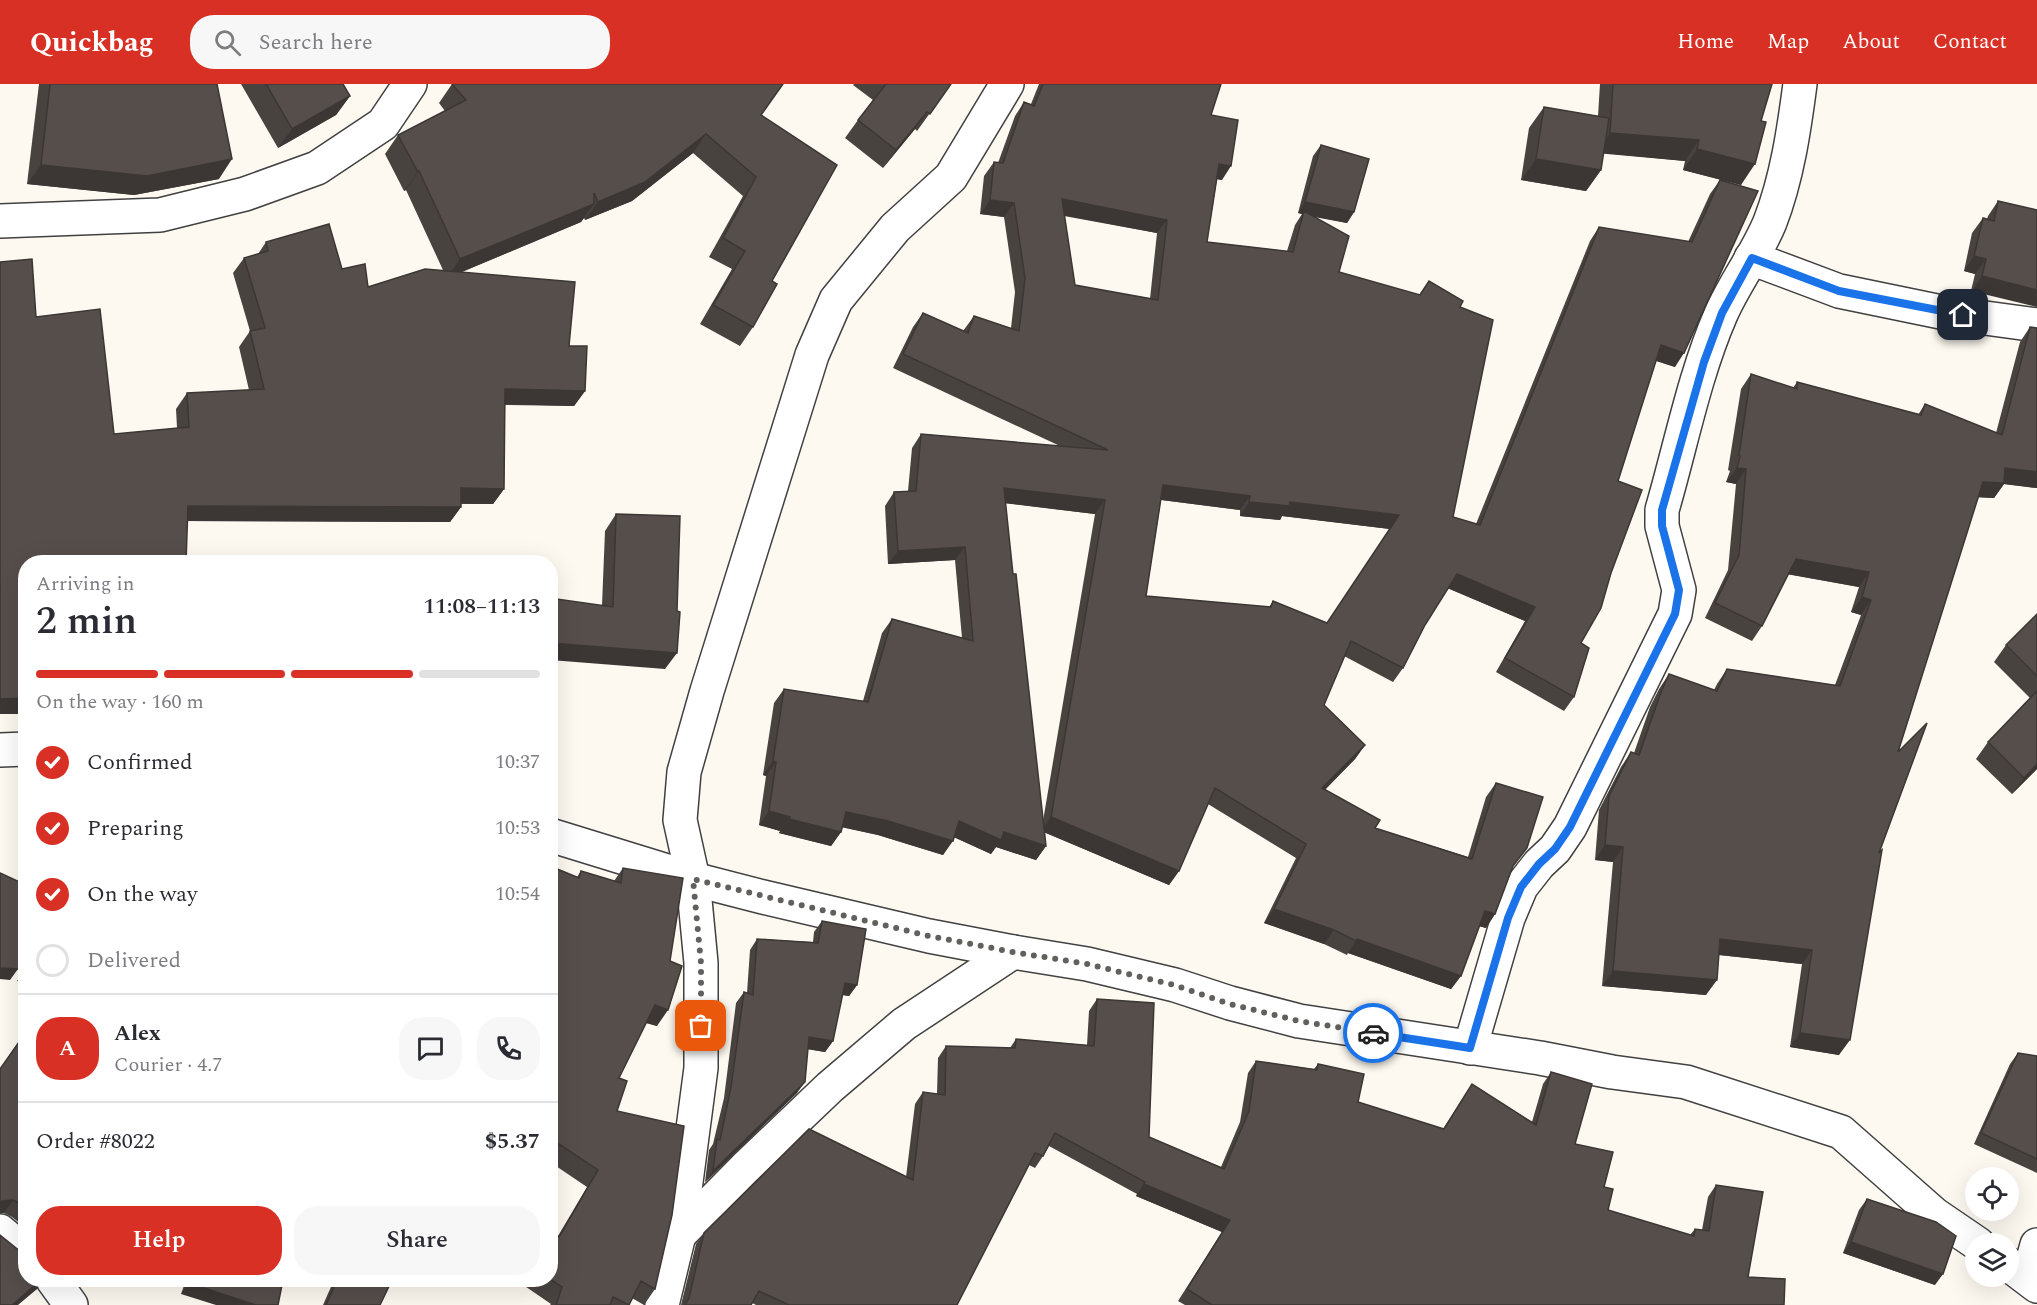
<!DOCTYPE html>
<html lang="en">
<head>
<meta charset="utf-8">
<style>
	:root { --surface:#fff; --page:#f7f7f7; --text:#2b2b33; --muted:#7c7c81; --line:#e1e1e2; --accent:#d93025 }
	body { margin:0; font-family:Spectral,serif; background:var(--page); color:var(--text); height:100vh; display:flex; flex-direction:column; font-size:22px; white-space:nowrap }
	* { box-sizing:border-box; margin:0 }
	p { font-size:20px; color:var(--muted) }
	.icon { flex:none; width:33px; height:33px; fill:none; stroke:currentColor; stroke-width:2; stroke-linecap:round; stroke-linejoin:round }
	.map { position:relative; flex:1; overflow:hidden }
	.drawer { position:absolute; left:18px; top:471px; width:540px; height:732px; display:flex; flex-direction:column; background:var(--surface); border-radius:24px; box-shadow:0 6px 24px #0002 }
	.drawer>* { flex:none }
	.fabs { position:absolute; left:1965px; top:1083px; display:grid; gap:12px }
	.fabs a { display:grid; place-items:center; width:54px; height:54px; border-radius:50%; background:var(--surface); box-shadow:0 6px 24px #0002; font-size:30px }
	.pin { position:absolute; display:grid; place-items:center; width:51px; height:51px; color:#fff; margin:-26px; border-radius:12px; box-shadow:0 3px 9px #0006 }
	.courier { position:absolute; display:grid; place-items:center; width:60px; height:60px; margin:-30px; border:4px solid #1a73e8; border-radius:50%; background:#fff; color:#222; box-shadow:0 2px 8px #0007 }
	.headline em { font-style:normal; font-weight:600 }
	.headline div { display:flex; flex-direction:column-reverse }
	.headline { display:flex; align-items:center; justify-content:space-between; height:102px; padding:0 18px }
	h1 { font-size:39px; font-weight:600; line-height:45px }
	.bar { display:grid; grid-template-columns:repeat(4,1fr); gap:9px 6px; align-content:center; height:72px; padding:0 18px }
	.bar i { height:8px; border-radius:4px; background:var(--line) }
	.bar .selected { background:var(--accent) }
	.bar p { grid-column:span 4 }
	.line { display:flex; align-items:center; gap:15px; padding:0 18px; border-top:2px solid var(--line) }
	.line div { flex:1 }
	.round { display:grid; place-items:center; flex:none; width:63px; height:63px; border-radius:24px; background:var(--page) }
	ol { padding:0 18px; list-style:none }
	li { display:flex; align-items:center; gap:18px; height:66px }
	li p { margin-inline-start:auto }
	li .icon { padding:6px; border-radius:50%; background:var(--accent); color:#fff; stroke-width:4 }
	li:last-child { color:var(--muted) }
	li i { width:33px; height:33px; border:3px solid var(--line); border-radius:50% }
	.action { display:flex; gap:12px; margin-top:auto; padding:12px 18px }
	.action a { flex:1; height:69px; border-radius:24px; background:var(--accent); color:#fff; font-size:24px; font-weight:600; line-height:69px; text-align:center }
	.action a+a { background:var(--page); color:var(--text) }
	header { display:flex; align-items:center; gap:36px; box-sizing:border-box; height:84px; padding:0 30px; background:var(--accent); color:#fff }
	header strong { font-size:28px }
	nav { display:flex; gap:33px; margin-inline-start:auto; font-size:21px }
	.search { width:420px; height:54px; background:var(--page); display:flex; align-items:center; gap:15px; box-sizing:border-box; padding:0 21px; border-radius:24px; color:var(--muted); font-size:22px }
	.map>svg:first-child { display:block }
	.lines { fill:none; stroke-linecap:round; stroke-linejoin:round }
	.minor-casing { stroke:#414141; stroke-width:36 }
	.minor { stroke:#fff; stroke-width:33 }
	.wall { fill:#494340; fill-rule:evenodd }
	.shaded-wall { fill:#3c3734 }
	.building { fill:#554e4b; stroke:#3c3734; stroke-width:1.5; fill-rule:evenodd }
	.done { stroke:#62605d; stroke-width:6; stroke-dasharray:0 10.8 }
	.route { stroke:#1a73e8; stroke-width:8 }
</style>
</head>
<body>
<header>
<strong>Quickbag</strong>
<div class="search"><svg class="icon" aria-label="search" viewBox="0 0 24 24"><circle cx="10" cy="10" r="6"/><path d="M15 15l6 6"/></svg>Search here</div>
<nav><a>Home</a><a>Map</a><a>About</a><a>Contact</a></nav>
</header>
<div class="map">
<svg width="2037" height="1221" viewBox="0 0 2037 1221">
	<rect width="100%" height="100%" fill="#fdf9f0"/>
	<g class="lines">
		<defs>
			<g id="minor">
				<path d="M 0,137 L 160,131 L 245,110 L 317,84 L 383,40 L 410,0"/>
				<path d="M 1751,174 L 1839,207 L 1941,228 L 2037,241"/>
				<path d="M 0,666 L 26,665"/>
				<path d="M 550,751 L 693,795 L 763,813 L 929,852 L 1013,868 L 1087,880 L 1175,901 L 1230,919 L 1299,937 L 1540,974 L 1612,988 L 1686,998 L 1841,1048 L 1934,1130 L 1978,1160"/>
				<path d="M 1470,964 L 1508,834 L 1521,803 L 1539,780 L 1555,765 L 1570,743 L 1675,530 L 1679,506 L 1662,442 L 1662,426 C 1681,361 1694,292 1721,230 C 1735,198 1757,170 1770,138 C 1787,94 1794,46 1800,0"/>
				<path d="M 0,1147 L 26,1169"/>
				<path d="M 679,1151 L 745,1084 L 830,1003 L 904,940 L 1013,868"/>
				<path d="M 2008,1180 L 2037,1202"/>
				<path d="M 2028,1193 L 2037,1161"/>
				<path d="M 53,1196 L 71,1221"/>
				<path d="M 662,1221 L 679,1151 L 701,984 L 701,879 L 693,795 L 680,736 L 684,688 L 707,607 L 812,271 L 836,216 L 895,144 L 951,93 L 1007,0"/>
			</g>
		</defs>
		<use href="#minor" class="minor-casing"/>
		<use href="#minor" class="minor"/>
	</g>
	<g class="wall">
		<path d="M 39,0 L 217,0 L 219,95 L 134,111 L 27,100 Z"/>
		<path d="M 241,0 L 343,0 L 350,12 L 336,31 L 278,64 Z"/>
		<path d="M 452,0 L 761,31 L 772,197 L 753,243 L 740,262 L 700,240 L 732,185 L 709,173 L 743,112 L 693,69 L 632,117 L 585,136 L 584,134 L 581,138 L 462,188 L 569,262 L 585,307 L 574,322 L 505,321 L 504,405 L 493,420 L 461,420 L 461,423 L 450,438 L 188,437 L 26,478 L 26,630 L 0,630 L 36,233 L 114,350 L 177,344 L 176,325 L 187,309 L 249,306 L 239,263 L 250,247 L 233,189 L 244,174 L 258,170 L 266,158 L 342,185 L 368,203 L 443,186 L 406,106 L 404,107 L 385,70 L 398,51 L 445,27 L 439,19 Z"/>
		<path d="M 854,0 L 951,0 L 917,47 L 915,45 L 883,84 L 845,54 L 858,36 L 873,16 L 853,1 Z"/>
		<path d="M 1039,0 L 1221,0 L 1211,31 L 1222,96 L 1217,95 L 1207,158 L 1287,167 L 1295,141 L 1302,130 L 1298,129 L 1313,72 L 1321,61 L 1354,128 L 1347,139 L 1314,133 L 1339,188 L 1419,211 L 1429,197 L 1460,223 L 1453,433 L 1476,440 L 1590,157 L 1599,143 L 1688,158 L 1710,110 L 1720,96 L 1675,283 L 1656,277 L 1618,397 L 1581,559 L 1574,613 L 1564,627 L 1496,588 L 1525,537 L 1448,504 L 1425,541 L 1403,584 L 1393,598 L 1344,572 L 1324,621 L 1365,661 L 1355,675 L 1325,706 L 1375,744 L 1468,773 L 1486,713 L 1496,699 L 1513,783 L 1495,830 L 1486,844 L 1479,842 L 1461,892 L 1451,905 L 1348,869 L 1347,871 L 1324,860 L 1264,839 L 1296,774 L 1208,720 L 1179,787 L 1169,801 L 1044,748 L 1046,762 L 1036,776 L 996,763 L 991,770 L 954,753 L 943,771 L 878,751 L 842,743 L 841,748 L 831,762 L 779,749 L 780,747 L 759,741 L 766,692 L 763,691 L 774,619 L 784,605 L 863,617 L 882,549 L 892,535 L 962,554 L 955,476 L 888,480 L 885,422 L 894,408 L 908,407 L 912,364 L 921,350 L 1060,362 L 893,284 L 913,243 L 923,229 L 963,247 L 974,232 L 1011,244 L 1015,208 L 1004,133 L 980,130 L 984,92 L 994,78 L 998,79 L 1015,32 L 1024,18 L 1031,20 ZM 1064,132 L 1157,149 L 1150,215 L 1075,201 ZM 1161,416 L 1240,426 L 1240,432 L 1280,436 L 1282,432 L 1390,445 L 1327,539 L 1273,517 L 1269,523 L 1146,512 ZM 1005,419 L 1095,430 L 1043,737 L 1013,490 Z"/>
		<path d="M 1600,0 L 1772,0 L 1741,101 L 1683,86 L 1685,77 L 1603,69 L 1601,86 L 1586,107 L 1521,96 L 1529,44 L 1544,23 L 1598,32 Z"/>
		<path d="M 1998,117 L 2037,126 L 1971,207 L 1975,190 L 1964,187 L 1972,149 L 1983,134 L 1987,135 L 1988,132 Z"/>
		<path d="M 2030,243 L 2037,244 L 2037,404 L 2004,400 L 1994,414 L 1978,413 L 1898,668 L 1879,769 L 1839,971 L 1790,963 L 1802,880 L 1719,871 L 1706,911 L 1602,902 L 1613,778 L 1595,776 L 1599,726 L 1621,683 L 1631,668 L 1634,669 L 1650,623 L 1659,605 L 1669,590 L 1714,606 L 1717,600 L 1727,585 L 1835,601 L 1861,531 L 1851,528 L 1859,503 L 1788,490 L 1762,542 L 1752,557 L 1705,534 L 1728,486 L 1736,400 L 1726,398 L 1730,387 L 1728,386 L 1741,305 L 1751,290 L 1793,304 L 1797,298 L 1918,331 L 1925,320 L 1996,349 L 2020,258 Z"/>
		<path d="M 616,430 L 665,585 L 602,521 L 605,447 Z"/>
		<path d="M 2037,530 L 2037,685 L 2012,710 L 1976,675 L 1988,658 L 2030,614 L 1994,578 L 2006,561 Z"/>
		<path d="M 550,782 L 577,793 L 581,787 L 614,797 L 623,784 L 657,942 L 646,939 L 619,994 L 617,1027 L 655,1205 L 644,1221 L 632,1214 L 628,1221 L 550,1221 L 551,1220 L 516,1196 L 550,1196 L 558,1152 L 587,1103 L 550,1078 Z"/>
		<path d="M 822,837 L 857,901 L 849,912 L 842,911 L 833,957 L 825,968 L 807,965 L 797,1009 L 705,1098 L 709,1066 L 713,1060 L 724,1014 L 736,919 L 744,908 L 747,909 L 750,866 L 757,855 L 813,858 L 814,848 Z"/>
		<path d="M 1097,915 L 1149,1053 L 1221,1083 L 1240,1038 L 1248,989 L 1256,977 L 1314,985 L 1318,980 L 1358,1018 L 1443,1045 L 1472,1000 L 1532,1038 L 1543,1000 L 1551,988 L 1575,1060 L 1604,1103 L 1608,1126 L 1690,1151 L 1695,1145 L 1702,1146 L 1708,1113 L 1716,1101 L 1748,1193 L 1784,1221 L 1185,1221 L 1178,1217 L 1222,1148 L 1136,1112 L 1137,1110 L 1049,1062 L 1043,1072 L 1035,1084 L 1029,1081 L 957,1221 L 756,1221 L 752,1219 L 751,1221 L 681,1221 L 696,1160 L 704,1149 L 906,1093 L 915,1020 L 923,1008 L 937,1010 L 938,974 L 946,962 L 1010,964 L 1016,955 L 1087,961 L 1089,927 Z"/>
		<path d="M 26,947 L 26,1144 L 12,1133 L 4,1129 L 0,1129 L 0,985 Z"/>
		<path d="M 2018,969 L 2037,972 L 2037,1089 L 1974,1060 L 2010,980 Z"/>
		<path d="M 1867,1115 L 1935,1201 L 1843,1169 L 1859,1126 Z"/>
		<path d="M 87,1196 L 100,1196 L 97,1200 Z"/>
		<path d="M 186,1196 L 283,1196 L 181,1210 Z"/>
		<path d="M 334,1196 L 392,1196 L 380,1221 L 323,1221 Z"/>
	</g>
	<g class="shaded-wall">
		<path d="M 350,12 L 336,31 L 278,64 L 292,45 Z"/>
		<path d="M 927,28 L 915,45 L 883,84 L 896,66 Z"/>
		<path d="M 1610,49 L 1699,56 L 1685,77 L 1596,69 Z"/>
		<path d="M 706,50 L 693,69 L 632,117 L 585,136 L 598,118 Z"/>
		<path d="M 1697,65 L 1755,80 L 1741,101 L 1683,86 Z"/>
		<path d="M 232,75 L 219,95 L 134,111 L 27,100 L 41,81 Z"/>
		<path d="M 1536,75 L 1601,86 L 1586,107 L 1521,96 Z"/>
		<path d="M 1219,80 L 1231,82 L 1222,96 L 1209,94 Z"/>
		<path d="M 419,87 L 406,106 L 404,107 L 418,88 Z"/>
		<path d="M 1062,115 L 1167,136 L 1157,149 L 1052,129 Z"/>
		<path d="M 990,116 L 1014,119 L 1004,133 L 980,130 Z"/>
		<path d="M 1305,118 L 1354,128 L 1347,139 L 1303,130 L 1304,127 L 1302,130 L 1298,129 Z"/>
		<path d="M 594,120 L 581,138 L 447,194 L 460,175 Z"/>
		<path d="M 1974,172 L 1986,175 L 1975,190 L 1964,187 Z"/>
		<path d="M 1982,192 L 2037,206 L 2037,223 L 1971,207 Z"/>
		<path d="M 1661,261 L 1684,269 L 1675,283 L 1651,275 Z"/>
		<path d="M 505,305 L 585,307 L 574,322 L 494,320 Z"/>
		<path d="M 1737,384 L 1746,385 L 1736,400 L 1726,398 Z"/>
		<path d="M 2005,384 L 2037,388 L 2037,404 L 2004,400 L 1994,414 L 1972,413 L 1983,398 Z"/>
		<path d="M 1163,401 L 1250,412 L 1240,426 L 1154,415 Z"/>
		<path d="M 461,404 L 504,405 L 493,420 L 450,419 Z"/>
		<path d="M 1004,404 L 1105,416 L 1095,430 L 994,418 Z"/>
		<path d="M 1249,418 L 1290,418 L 1399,431 L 1390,445 L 1282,432 L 1280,436 L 1240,432 Z"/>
		<path d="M 188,422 L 461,423 L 450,438 L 177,437 Z"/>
		<path d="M 965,463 L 955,476 L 888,480 L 898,467 Z"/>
		<path d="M 1796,475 L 1869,488 L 1859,503 L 1786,490 Z"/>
		<path d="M 1457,490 L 1535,523 L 1525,537 L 1447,504 Z"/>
		<path d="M 1862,513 L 1871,516 L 1861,531 L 1851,528 Z"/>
		<path d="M 550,559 L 677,569 L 665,585 L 550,576 Z"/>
		<path d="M 26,614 L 26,630 L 0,630 L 0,615 Z"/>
		<path d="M 1365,661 L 1355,675 L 1312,718 L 1322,704 Z"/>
		<path d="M 773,677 L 776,678 L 766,692 L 763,691 Z"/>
		<path d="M 2037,680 L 2037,685 L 2012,710 L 2024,694 Z"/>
		<path d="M 769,727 L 790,733 L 780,747 L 759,741 Z"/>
		<path d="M 846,728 L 888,737 L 953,757 L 943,771 L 878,751 L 836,742 Z"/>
		<path d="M 1051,733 L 1179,787 L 1169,801 L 1041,747 Z"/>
		<path d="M 789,735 L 841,748 L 831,762 L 779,749 Z"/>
		<path d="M 959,737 L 1004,748 L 1046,762 L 1036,776 L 996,763 L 991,770 L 949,751 Z"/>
		<path d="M 1605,761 L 1623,763 L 1613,778 L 1595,776 Z"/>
		<path d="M 1274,825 L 1334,846 L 1324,860 L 1264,839 Z"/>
		<path d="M 1485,827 L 1495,830 L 1486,844 L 1475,841 Z"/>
		<path d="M 1357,855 L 1461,892 L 1451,905 L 1348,869 Z"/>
		<path d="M 1720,855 L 1812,866 L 1802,880 L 1710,870 Z"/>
		<path d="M 0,884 L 18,885 L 10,896 L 0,895 Z"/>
		<path d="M 26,885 L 26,898 L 17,897 Z"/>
		<path d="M 1613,887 L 1717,896 L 1706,911 L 1602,902 Z"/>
		<path d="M 845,899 L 857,901 L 849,912 L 837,910 Z"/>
		<path d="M 655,921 L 668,926 L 657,942 L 643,938 Z"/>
		<path d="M 1800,949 L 1850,956 L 1839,971 L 1790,963 Z"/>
		<path d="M 809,953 L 833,957 L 825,968 L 801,964 Z"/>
		<path d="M 805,998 L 797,1009 L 705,1098 L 713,1087 Z"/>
		<path d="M 1144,1100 L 1230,1136 L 1222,1148 L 1136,1112 Z"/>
		<path d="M 13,1116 L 4,1129 L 0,1129 L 0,1118 L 2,1117 Z"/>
		<path d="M 1851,1158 L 1943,1190 L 1935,1201 L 1843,1169 Z"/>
		<path d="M 41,1196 L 43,1196 L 37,1205 L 18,1221 L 12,1221 Z"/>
		<path d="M 189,1199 L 256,1221 L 216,1221 L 181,1210 Z"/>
	</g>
	<g class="building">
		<path d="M 50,0 L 217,0 L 232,75 L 147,92 L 41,81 Z"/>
		<path d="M 266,0 L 343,0 L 350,12 L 292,45 Z"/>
		<path d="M 452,0 L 783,0 L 761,31 L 837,81 L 772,197 L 777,200 L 753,243 L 713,221 L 745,167 L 723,154 L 756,93 L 706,50 L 645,98 L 598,118 L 594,109 L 594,120 L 460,175 L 419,87 L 418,88 L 398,51 L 466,16 Z"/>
		<path d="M 886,0 L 951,0 L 930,30 L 927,28 L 896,66 L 858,36 Z"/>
		<path d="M 1043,0 L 1221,0 L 1211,31 L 1238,36 L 1231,82 L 1219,80 L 1207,158 L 1293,168 L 1304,127 L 1349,152 L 1339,188 L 1420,211 L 1429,197 L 1463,217 L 1460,223 L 1493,236 L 1453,433 L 1480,441 L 1599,143 L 1692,158 L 1720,96 L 1758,107 L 1684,269 L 1661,261 L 1618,397 L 1642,406 L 1611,489 L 1601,524 L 1581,559 L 1589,564 L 1574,613 L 1505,574 L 1535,523 L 1457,490 L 1425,541 L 1403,584 L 1351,557 L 1324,621 L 1365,661 L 1322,704 L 1380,736 L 1375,744 L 1472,775 L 1496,699 L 1543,713 L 1527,764 L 1513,782 L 1495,830 L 1485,827 L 1461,892 L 1357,855 L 1356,857 L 1334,846 L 1274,825 L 1306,760 L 1215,704 L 1179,787 L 1051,733 L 1105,416 L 1004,404 L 1013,490 L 1016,490 L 1046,762 L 1004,748 L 1001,756 L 959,737 L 953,757 L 888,737 L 846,728 L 841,748 L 789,735 L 790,733 L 769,727 L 776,678 L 773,677 L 784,605 L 868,618 L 892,535 L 973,557 L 965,463 L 898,467 L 894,408 L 916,407 L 921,350 L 1108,366 L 903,270 L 923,229 L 968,249 L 974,232 L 1019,247 L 1025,194 L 1014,119 L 990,116 L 994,78 L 1003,79 L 1024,18 L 1034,22 ZM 1062,115 L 1167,136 L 1158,216 L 1075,201 ZM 1163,401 L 1250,412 L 1249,418 L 1289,422 L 1290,418 L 1399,431 L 1327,539 L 1273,517 L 1271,523 L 1146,512 Z"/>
		<path d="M 1613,0 L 1772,0 L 1761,37 L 1766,38 L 1755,80 L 1697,65 L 1699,56 L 1610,49 Z"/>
		<path d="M 1544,23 L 1609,34 L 1601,86 L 1536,75 Z"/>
		<path d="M 1321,61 L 1369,75 L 1354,128 L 1305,118 Z"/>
		<path d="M 1998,117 L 2037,126 L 2037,206 L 1982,192 L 1986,175 L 1974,172 L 1983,134 L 1994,137 Z"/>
		<path d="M 329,140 L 342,185 L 365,180 L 368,203 L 425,185 L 575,198 L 569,262 L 587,262 L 585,307 L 505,305 L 504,405 L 461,404 L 461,423 L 188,422 L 186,478 L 26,478 L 26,614 L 0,615 L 0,178 L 32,175 L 36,233 L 100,225 L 114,350 L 189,343 L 187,309 L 264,305 L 250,247 L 265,244 L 244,174 L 268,167 L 266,158 Z"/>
		<path d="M 2030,243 L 2037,244 L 2037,388 L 2005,384 L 2004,399 L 1983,398 L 1898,668 L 1927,639 L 1879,769 L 1882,766 L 1850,956 L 1800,949 L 1812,866 L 1720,855 L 1717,896 L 1613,887 L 1623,763 L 1605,761 L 1609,712 L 1631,668 L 1639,671 L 1661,608 L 1669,590 L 1717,607 L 1727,585 L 1840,602 L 1871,516 L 1862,513 L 1869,488 L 1796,475 L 1762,542 L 1715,519 L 1739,471 L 1746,385 L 1737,384 L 1740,372 L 1739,371 L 1751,290 L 1797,305 L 1797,298 L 1921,331 L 1925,320 L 2002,351 Z"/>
		<path d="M 616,430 L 680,432 L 677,527 L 680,528 L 677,569 L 550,559 L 550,514 L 613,523 Z"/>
		<path d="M 2037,530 L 2037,592 L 2006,561 Z"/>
		<path d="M 2037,607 L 2037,680 L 2024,694 L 1988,658 Z"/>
		<path d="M 550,782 L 579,794 L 581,787 L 621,799 L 623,784 L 683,794 L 670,877 L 682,882 L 668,926 L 655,921 L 619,994 L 627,997 L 617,1027 L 684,1042 L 672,1131 L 655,1205 L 641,1197 L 629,1221 L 613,1213 L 610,1221 L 556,1221 L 562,1203 L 550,1195 L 550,1146 L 559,1153 L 598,1086 L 550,1054 Z"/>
		<path d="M 0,789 L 26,801 L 26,865 L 18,885 L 0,884 Z"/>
		<path d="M 822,837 L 866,845 L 857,901 L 845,899 L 833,957 L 809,953 L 805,998 L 713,1087 L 717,1055 L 720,1056 L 731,1003 L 744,908 L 753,911 L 757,855 L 818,859 Z"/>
		<path d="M 1097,915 L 1154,919 L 1149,1053 L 1224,1085 L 1249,1027 L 1256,977 L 1317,986 L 1318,980 L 1364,990 L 1358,1018 L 1444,1045 L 1472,1000 L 1536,1041 L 1551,988 L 1592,1000 L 1575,1060 L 1613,1068 L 1604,1103 L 1613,1105 L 1608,1126 L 1694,1152 L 1695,1145 L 1709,1147 L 1716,1101 L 1763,1108 L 1748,1193 L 1785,1195 L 1784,1221 L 1212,1221 L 1187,1205 L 1230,1136 L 1144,1100 L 1145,1098 L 1055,1049 L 1043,1072 L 1035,1069 L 957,1221 L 789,1221 L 759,1207 L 751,1221 L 685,1221 L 689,1214 L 704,1149 L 809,1045 L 913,1096 L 923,1008 L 945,1011 L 946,962 L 1015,964 L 1016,955 L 1094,962 Z"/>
		<path d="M 26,948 L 26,1123 L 21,1120 L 13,1116 L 2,1117 L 0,1118 L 0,985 Z"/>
		<path d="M 2018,969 L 2037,972 L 2037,1075 L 1981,1049 Z"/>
		<path d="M 1867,1115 L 1936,1138 L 1956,1152 L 1943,1190 L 1851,1158 Z"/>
		<path d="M 0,1151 L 26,1172 L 26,1196 L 41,1196 L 12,1221 L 0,1221 Z"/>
		<path d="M 190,1196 L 283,1196 L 278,1221 L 256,1221 L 189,1199 Z"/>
		<path d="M 337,1196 L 392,1196 L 380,1221 L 326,1221 Z"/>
	</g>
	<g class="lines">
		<path class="done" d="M 701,942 L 701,879 L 693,795 L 929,852 L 1013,868 L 1087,880 L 1174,901 L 1230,920 L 1299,937 L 1373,949"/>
		<path class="route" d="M 1373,949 L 1470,964 L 1508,834 L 1521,803 L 1539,780 L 1555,765 L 1570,743 L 1675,530 L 1679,506 L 1662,442 L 1662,426 L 1704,278 L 1722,229 L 1752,174 L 1839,207 L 1963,231"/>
	</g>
</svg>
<div class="fabs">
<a><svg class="icon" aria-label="locate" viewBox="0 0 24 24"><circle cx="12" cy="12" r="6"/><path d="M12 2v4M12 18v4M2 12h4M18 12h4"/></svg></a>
<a><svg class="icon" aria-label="layers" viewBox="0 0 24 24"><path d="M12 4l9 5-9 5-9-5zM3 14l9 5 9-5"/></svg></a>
</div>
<div class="pin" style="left:701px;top:942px;background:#ea580c"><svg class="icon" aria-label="bag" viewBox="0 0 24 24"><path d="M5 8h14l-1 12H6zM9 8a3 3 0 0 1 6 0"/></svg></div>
<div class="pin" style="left:1963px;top:231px;background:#1f2937"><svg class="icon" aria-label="home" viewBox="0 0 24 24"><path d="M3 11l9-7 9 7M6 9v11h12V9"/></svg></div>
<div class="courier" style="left:1373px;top:949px"><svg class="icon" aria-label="car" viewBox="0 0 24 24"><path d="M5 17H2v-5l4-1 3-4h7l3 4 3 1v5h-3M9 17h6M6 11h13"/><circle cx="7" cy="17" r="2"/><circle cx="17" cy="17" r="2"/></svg></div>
<section class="drawer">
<div class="headline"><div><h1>2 min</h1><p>Arriving in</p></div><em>11:08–11:13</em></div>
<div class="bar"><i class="selected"></i><i class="selected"></i><i class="selected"></i><i></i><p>On the way · 160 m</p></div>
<ol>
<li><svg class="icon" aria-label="check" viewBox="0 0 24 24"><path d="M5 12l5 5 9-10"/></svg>Confirmed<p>10:37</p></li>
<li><svg class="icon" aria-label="check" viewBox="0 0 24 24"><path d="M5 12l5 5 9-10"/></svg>Preparing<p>10:53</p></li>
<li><svg class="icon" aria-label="check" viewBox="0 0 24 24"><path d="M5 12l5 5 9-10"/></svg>On the way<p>10:54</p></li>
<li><i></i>Delivered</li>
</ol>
<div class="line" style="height:108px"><b class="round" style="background:var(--accent);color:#fff">A</b><div><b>Alex</b><p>Courier · 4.7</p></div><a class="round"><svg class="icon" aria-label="chat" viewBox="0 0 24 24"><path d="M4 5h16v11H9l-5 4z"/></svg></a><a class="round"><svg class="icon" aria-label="phone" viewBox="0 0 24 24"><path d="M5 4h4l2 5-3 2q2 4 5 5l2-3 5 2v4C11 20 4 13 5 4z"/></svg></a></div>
<div class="line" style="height:78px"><div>Order #8022</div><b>$5.37</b></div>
<div class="action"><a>Help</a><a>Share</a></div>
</section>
</div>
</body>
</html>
